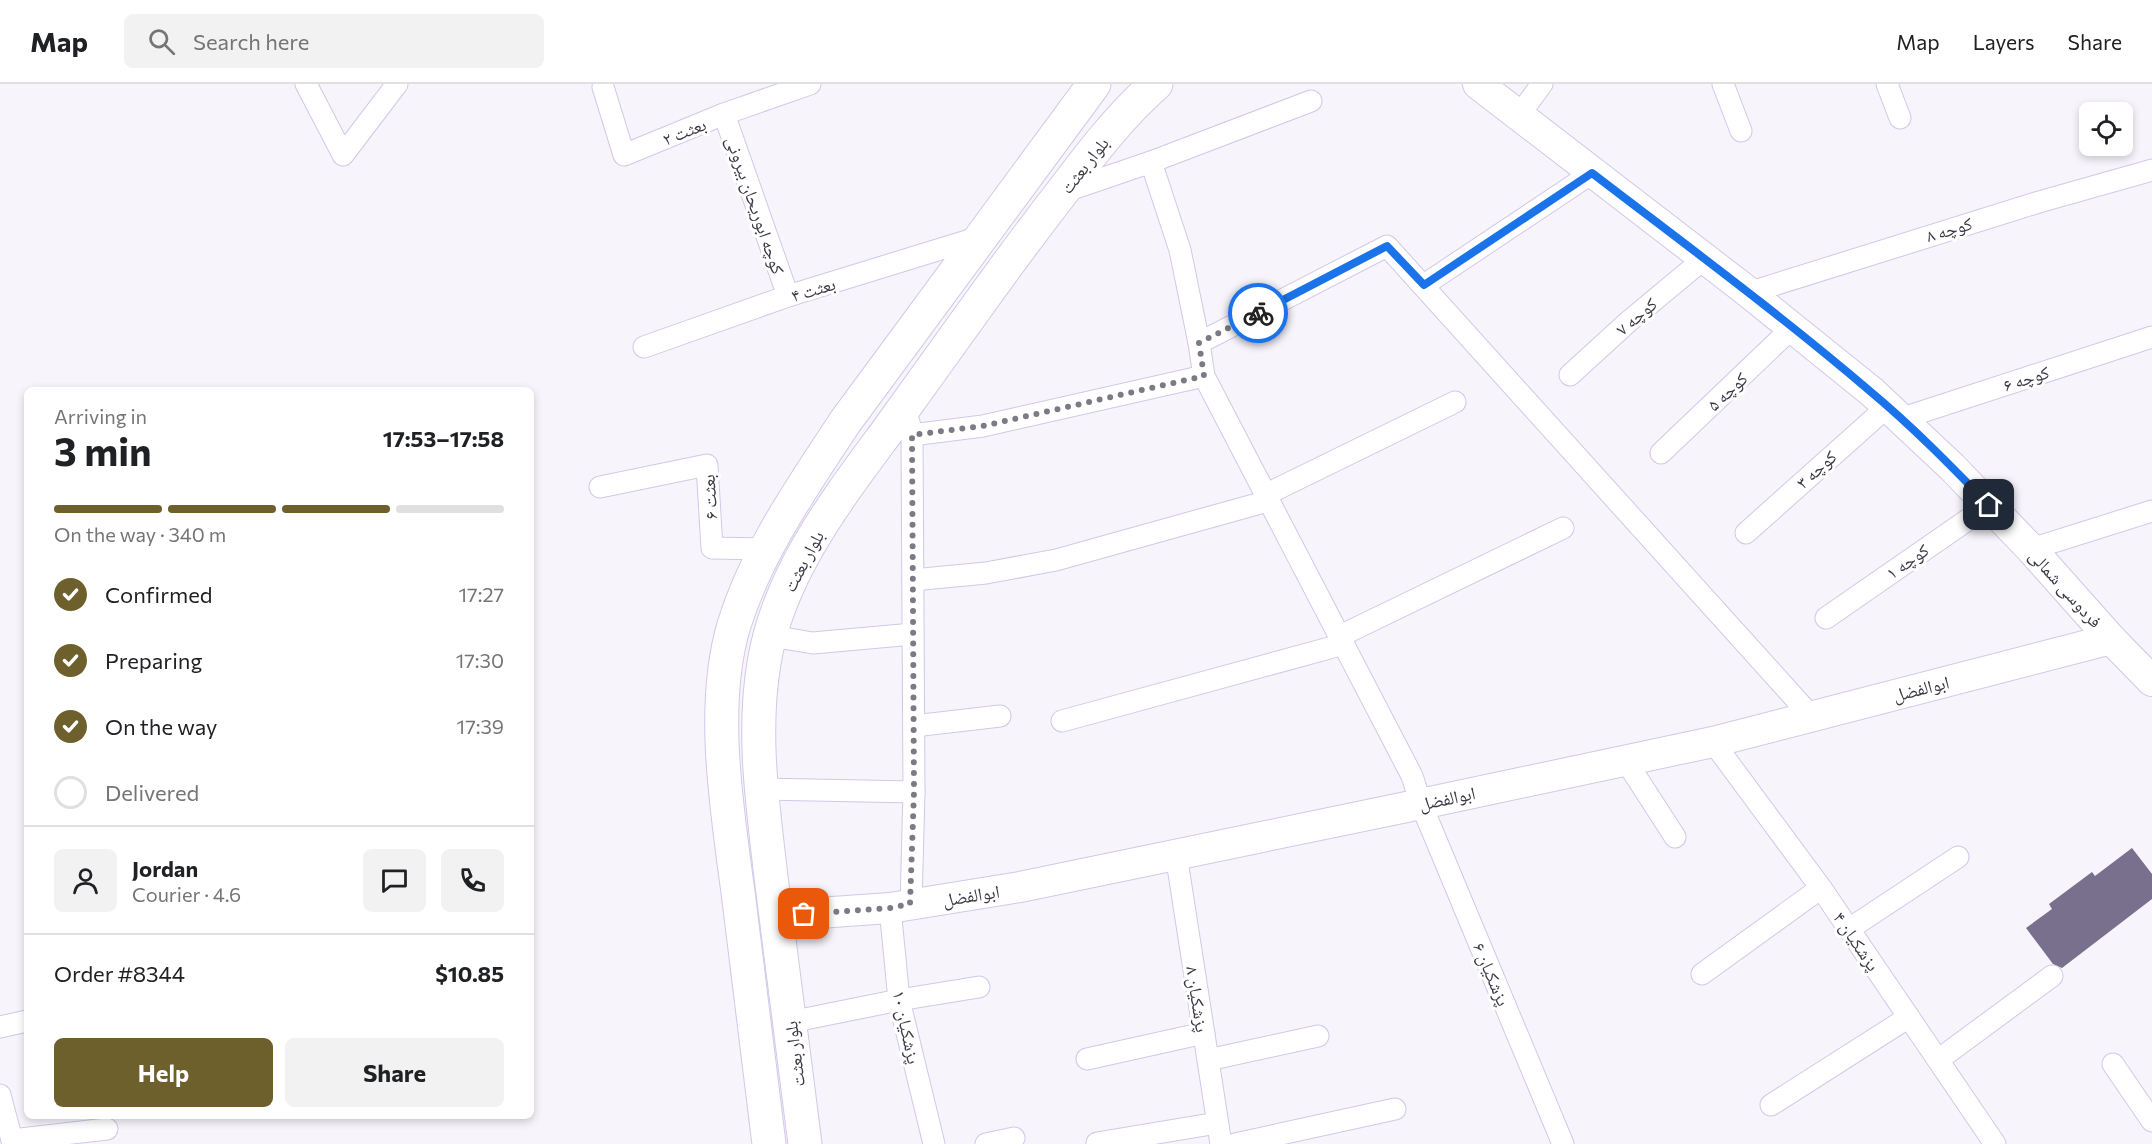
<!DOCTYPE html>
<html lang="en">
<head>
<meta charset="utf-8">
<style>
	:root { --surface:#fff; --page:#f2f2f2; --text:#202124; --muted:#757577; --line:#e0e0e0; --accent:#6e602d }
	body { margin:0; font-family:Commissioner,"Noto Naskh Arabic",sans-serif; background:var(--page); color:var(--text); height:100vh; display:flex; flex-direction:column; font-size:22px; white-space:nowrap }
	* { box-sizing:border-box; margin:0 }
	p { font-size:20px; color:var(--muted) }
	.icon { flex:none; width:33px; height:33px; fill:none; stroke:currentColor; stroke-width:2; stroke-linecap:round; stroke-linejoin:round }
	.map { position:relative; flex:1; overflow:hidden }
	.sheet { position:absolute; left:24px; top:303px; width:510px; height:732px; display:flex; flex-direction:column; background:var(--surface); border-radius:9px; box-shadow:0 3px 9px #0003 }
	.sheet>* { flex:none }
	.tools { position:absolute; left:2079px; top:18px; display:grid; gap:12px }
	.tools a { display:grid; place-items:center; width:54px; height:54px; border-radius:9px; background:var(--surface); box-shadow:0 3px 9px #0003; font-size:30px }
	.pin { position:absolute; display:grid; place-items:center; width:51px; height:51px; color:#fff; margin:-26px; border-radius:12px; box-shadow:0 3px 9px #0006 }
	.courier { position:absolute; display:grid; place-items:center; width:60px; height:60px; margin:-30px; border:4px solid #1a73e8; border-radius:50%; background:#fff; color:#222; box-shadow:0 2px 8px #0007 }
	.summary em { font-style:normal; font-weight:700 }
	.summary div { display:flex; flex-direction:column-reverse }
	.summary { display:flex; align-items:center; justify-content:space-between; height:102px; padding:0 30px }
	h1 { font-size:39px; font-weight:700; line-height:45px }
	.bar { display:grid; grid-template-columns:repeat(4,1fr); gap:9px 6px; align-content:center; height:72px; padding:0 30px }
	.bar i { height:8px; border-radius:4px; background:var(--line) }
	.bar .on { background:var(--accent) }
	.bar p { grid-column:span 4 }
	.line { display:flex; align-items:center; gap:15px; padding:0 30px; border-top:2px solid var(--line) }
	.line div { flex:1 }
	.round { display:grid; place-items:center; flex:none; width:63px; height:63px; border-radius:9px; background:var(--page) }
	ol { padding:0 30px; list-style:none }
	li { display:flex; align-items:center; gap:18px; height:66px }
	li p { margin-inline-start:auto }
	li .icon { padding:6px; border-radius:50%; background:var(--accent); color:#fff; stroke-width:4 }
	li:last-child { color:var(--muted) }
	li i { width:33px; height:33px; border:3px solid var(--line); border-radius:50% }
	.cta { display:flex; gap:12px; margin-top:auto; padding:12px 30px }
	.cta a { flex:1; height:69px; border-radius:9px; background:var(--accent); color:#fff; font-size:24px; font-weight:700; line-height:69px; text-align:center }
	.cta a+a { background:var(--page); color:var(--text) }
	header { display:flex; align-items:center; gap:36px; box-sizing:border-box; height:84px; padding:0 30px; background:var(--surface); border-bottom:2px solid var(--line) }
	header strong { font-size:28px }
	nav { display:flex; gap:33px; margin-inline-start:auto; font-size:21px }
	.search { width:420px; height:54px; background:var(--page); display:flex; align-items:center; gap:15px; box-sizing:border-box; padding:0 21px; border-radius:9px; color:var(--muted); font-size:22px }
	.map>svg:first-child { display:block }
	.building { fill:#79708e }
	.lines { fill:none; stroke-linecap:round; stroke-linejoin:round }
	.street-casing { stroke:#d2c8e9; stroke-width:23 }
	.secondary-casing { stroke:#d2c8e9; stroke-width:32 }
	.primary-casing { stroke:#d2c8e9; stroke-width:35 }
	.street { stroke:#fff; stroke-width:21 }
	.secondary { stroke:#fff; stroke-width:30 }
	.primary { stroke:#fff; stroke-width:33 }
	.done { stroke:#7d7a85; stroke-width:6; stroke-dasharray:0 10.8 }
	.route { stroke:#1a73e8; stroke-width:8 }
	.labels { text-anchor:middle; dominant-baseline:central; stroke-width:6; stroke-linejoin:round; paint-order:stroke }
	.street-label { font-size:18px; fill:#3c3845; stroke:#fff }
</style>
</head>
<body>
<header>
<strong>Map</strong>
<div class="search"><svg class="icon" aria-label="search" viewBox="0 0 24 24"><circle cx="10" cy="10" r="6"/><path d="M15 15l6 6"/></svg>Search here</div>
<nav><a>Map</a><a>Layers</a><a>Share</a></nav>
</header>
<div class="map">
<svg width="2152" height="1060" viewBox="0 0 2152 1060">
	<rect width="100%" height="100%" fill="#f7f4fb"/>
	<path class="building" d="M 2132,764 L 2152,790 L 2152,815 L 2062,884 L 2053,880 L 2026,844 L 2052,825 L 2049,820 L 2092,788 L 2095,792 Z"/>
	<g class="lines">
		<defs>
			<g id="street">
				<path d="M 306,0 L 343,71 L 397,0"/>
				<path d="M 1723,0 L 1741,47"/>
				<path d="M 1887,0 L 1900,34"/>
				<path d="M 603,3 L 624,71 L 724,30 L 810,0"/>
				<path d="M 724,30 L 788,212"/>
				<path d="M 1519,31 L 1542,0"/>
				<path d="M 1151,78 L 1311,17"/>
				<path d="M 1063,108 L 1151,78 L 1180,166 L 1199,259 L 1204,292 L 1412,692 L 1421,720 L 1563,1060"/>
				<path d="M 1424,201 L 1592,89"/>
				<path d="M 1748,209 L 2039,118 L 2152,86"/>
				<path d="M 1199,259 L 1387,162 L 1811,632"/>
				<path d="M 644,263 L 788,212 L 983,152"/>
				<path d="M 1570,291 L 1628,238 L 1705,174"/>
				<path d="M 1900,335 L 2152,253"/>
				<path d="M 909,338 L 912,351 L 983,342 L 1204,292"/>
				<path d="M 1661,369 L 1792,244"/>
				<path d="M 600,403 L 707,381 L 712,464 L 766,465"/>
				<path d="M 1265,411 L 1455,318"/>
				<path d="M 1746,449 L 1887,323"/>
				<path d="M 2031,465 L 2152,427"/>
				<path d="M 913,496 L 986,489 L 1056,476 L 1268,417"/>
				<path d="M 1826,534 L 1989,421"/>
				<path d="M 771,552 L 813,559 L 913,550"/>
				<path d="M 1340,552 L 1563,444"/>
				<path d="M 1062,637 L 1344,560"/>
				<path d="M 914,642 L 1000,632"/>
				<path d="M 1713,658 L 1821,804 L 1995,1060"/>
				<path d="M 1626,677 L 1675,753"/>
				<path d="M 762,705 L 914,708"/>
				<path d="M 1176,770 L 1221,1060"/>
				<path d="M 911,821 L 914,708 L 912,351"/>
				<path d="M 890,824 L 899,916 L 934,1060"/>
				<path d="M 1849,845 L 1958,773"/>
				<path d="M 1702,890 L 1821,804"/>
				<path d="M 790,938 L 899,916 L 979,903"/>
				<path d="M 0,943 L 27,937"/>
				<path d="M 1087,975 L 1204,949"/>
				<path d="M 1208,976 L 1318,952"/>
				<path d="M 1938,976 L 2052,892"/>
				<path d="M 2113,980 L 2152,1037"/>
				<path d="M 0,1011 L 13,1060"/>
				<path d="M 1771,1021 L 1909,933"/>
				<path d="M 12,1056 L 107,1045"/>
				<path d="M 1097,1059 L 1217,1039"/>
				<path d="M 986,1060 L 1014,1054"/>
				<path d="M 1235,1060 L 1395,1025"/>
			</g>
			<g id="secondary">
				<path d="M 1478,0 L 1743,204 L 1872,308 L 1952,383 L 2031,465 L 2111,555 L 2152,597"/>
				<path d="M 776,832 L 890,824 L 1020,803 L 1421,720 L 1713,658 L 2111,555"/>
			</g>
			<g id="primary">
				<path d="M 769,1060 C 759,979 749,897 739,816 C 728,731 709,624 734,541 C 757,467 803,402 845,338 L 1094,0"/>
				<path d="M 805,1060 C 793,971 782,882 771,793 C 763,722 752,651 764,579 C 778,492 835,418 886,349 C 915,309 944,268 973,228 C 1003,186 1034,144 1066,103 C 1093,67 1122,30 1156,0"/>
			</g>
		</defs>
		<use href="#street" class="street-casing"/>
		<use href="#secondary" class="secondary-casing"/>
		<use href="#primary" class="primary-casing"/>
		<use href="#street" class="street"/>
		<use href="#secondary" class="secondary"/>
		<use href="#primary" class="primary"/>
	</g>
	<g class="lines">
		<path class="done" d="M 804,830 L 890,824 L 910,820 L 914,708 L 912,351 L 983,342 L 1204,292 L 1199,259 L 1258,229"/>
		<path class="route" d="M 1258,229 L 1387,162 L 1424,201 L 1592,89 C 1686,161 1781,231 1871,308 C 1913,343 1951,382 1989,421"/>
	</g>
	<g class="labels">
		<g class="street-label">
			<text transform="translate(684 47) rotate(-22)">بعثت ۲</text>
			<text transform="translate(1084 81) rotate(-52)">بلوار بعثت</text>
			<text transform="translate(756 121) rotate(71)">کوچه ابوریحان بیرونی</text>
			<text transform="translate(1949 145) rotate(-17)">کوچه ۸</text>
			<text transform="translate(813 205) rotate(-17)">بعثت ۴</text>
			<text transform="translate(1636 232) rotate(-40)">کوچه ۷</text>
			<text transform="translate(2026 294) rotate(-18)">کوچه ۶</text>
			<text transform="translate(1727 307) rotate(-43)">کوچه ۵</text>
			<text transform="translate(1816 385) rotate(-42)">کوچه ۳</text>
			<text transform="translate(709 413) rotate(-94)">بعثت ۶</text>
			<text transform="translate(803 477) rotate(-62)">بلوار بعثت</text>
			<text transform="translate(1907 477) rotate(-35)">کوچه ۱</text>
			<text transform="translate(2066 504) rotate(48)">فردوسی شمالی</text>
			<text transform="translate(1921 604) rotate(-14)">ابوالفضل</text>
			<text transform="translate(1447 714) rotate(-12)">ابوالفضل</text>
			<text transform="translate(971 811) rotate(-9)">ابوالفضل</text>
			<text transform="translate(1857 857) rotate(56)">پزشکیان ۴</text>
			<text transform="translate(1492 890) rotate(67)">پزشکیان ۶</text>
			<text transform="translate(1198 915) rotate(81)">پزشکیان ۸</text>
			<text transform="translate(907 943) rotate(78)">پزشکیان ۱۰</text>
			<text transform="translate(794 970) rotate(-97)">بلوار بعثت</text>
		</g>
	</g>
</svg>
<div class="tools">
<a><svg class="icon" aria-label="locate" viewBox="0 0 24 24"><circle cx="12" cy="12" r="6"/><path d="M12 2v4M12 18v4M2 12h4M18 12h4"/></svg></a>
</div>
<div class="pin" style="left:804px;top:830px;background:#ea580c"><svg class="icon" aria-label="bag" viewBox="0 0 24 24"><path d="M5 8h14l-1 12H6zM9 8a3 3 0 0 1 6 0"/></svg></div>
<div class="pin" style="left:1989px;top:421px;background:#1f2937"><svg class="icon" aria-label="home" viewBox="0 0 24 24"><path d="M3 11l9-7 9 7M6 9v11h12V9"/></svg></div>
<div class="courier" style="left:1258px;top:229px"><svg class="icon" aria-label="bike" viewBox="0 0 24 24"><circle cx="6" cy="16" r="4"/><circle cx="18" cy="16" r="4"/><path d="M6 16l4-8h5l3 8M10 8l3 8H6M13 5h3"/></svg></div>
<section class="sheet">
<div class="summary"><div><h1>3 min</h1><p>Arriving in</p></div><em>17:53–17:58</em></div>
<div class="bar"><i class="on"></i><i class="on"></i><i class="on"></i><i></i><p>On the way · 340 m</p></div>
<ol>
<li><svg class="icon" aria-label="check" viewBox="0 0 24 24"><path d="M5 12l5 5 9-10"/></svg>Confirmed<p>17:27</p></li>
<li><svg class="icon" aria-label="check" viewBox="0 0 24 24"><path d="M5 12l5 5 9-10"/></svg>Preparing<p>17:30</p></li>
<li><svg class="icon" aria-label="check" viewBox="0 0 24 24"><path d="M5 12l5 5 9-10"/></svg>On the way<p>17:39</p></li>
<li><i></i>Delivered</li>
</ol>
<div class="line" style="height:108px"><a class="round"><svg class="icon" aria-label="person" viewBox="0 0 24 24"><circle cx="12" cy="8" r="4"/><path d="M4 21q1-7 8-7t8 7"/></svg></a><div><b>Jordan</b><p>Courier · 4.6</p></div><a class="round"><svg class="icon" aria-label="chat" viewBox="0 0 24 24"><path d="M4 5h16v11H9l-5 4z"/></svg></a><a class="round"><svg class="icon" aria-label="phone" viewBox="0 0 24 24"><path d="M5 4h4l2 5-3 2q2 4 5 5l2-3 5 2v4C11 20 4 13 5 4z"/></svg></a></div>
<div class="line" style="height:78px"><div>Order #8344</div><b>$10.85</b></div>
<div class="cta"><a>Help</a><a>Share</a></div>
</section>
</div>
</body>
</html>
